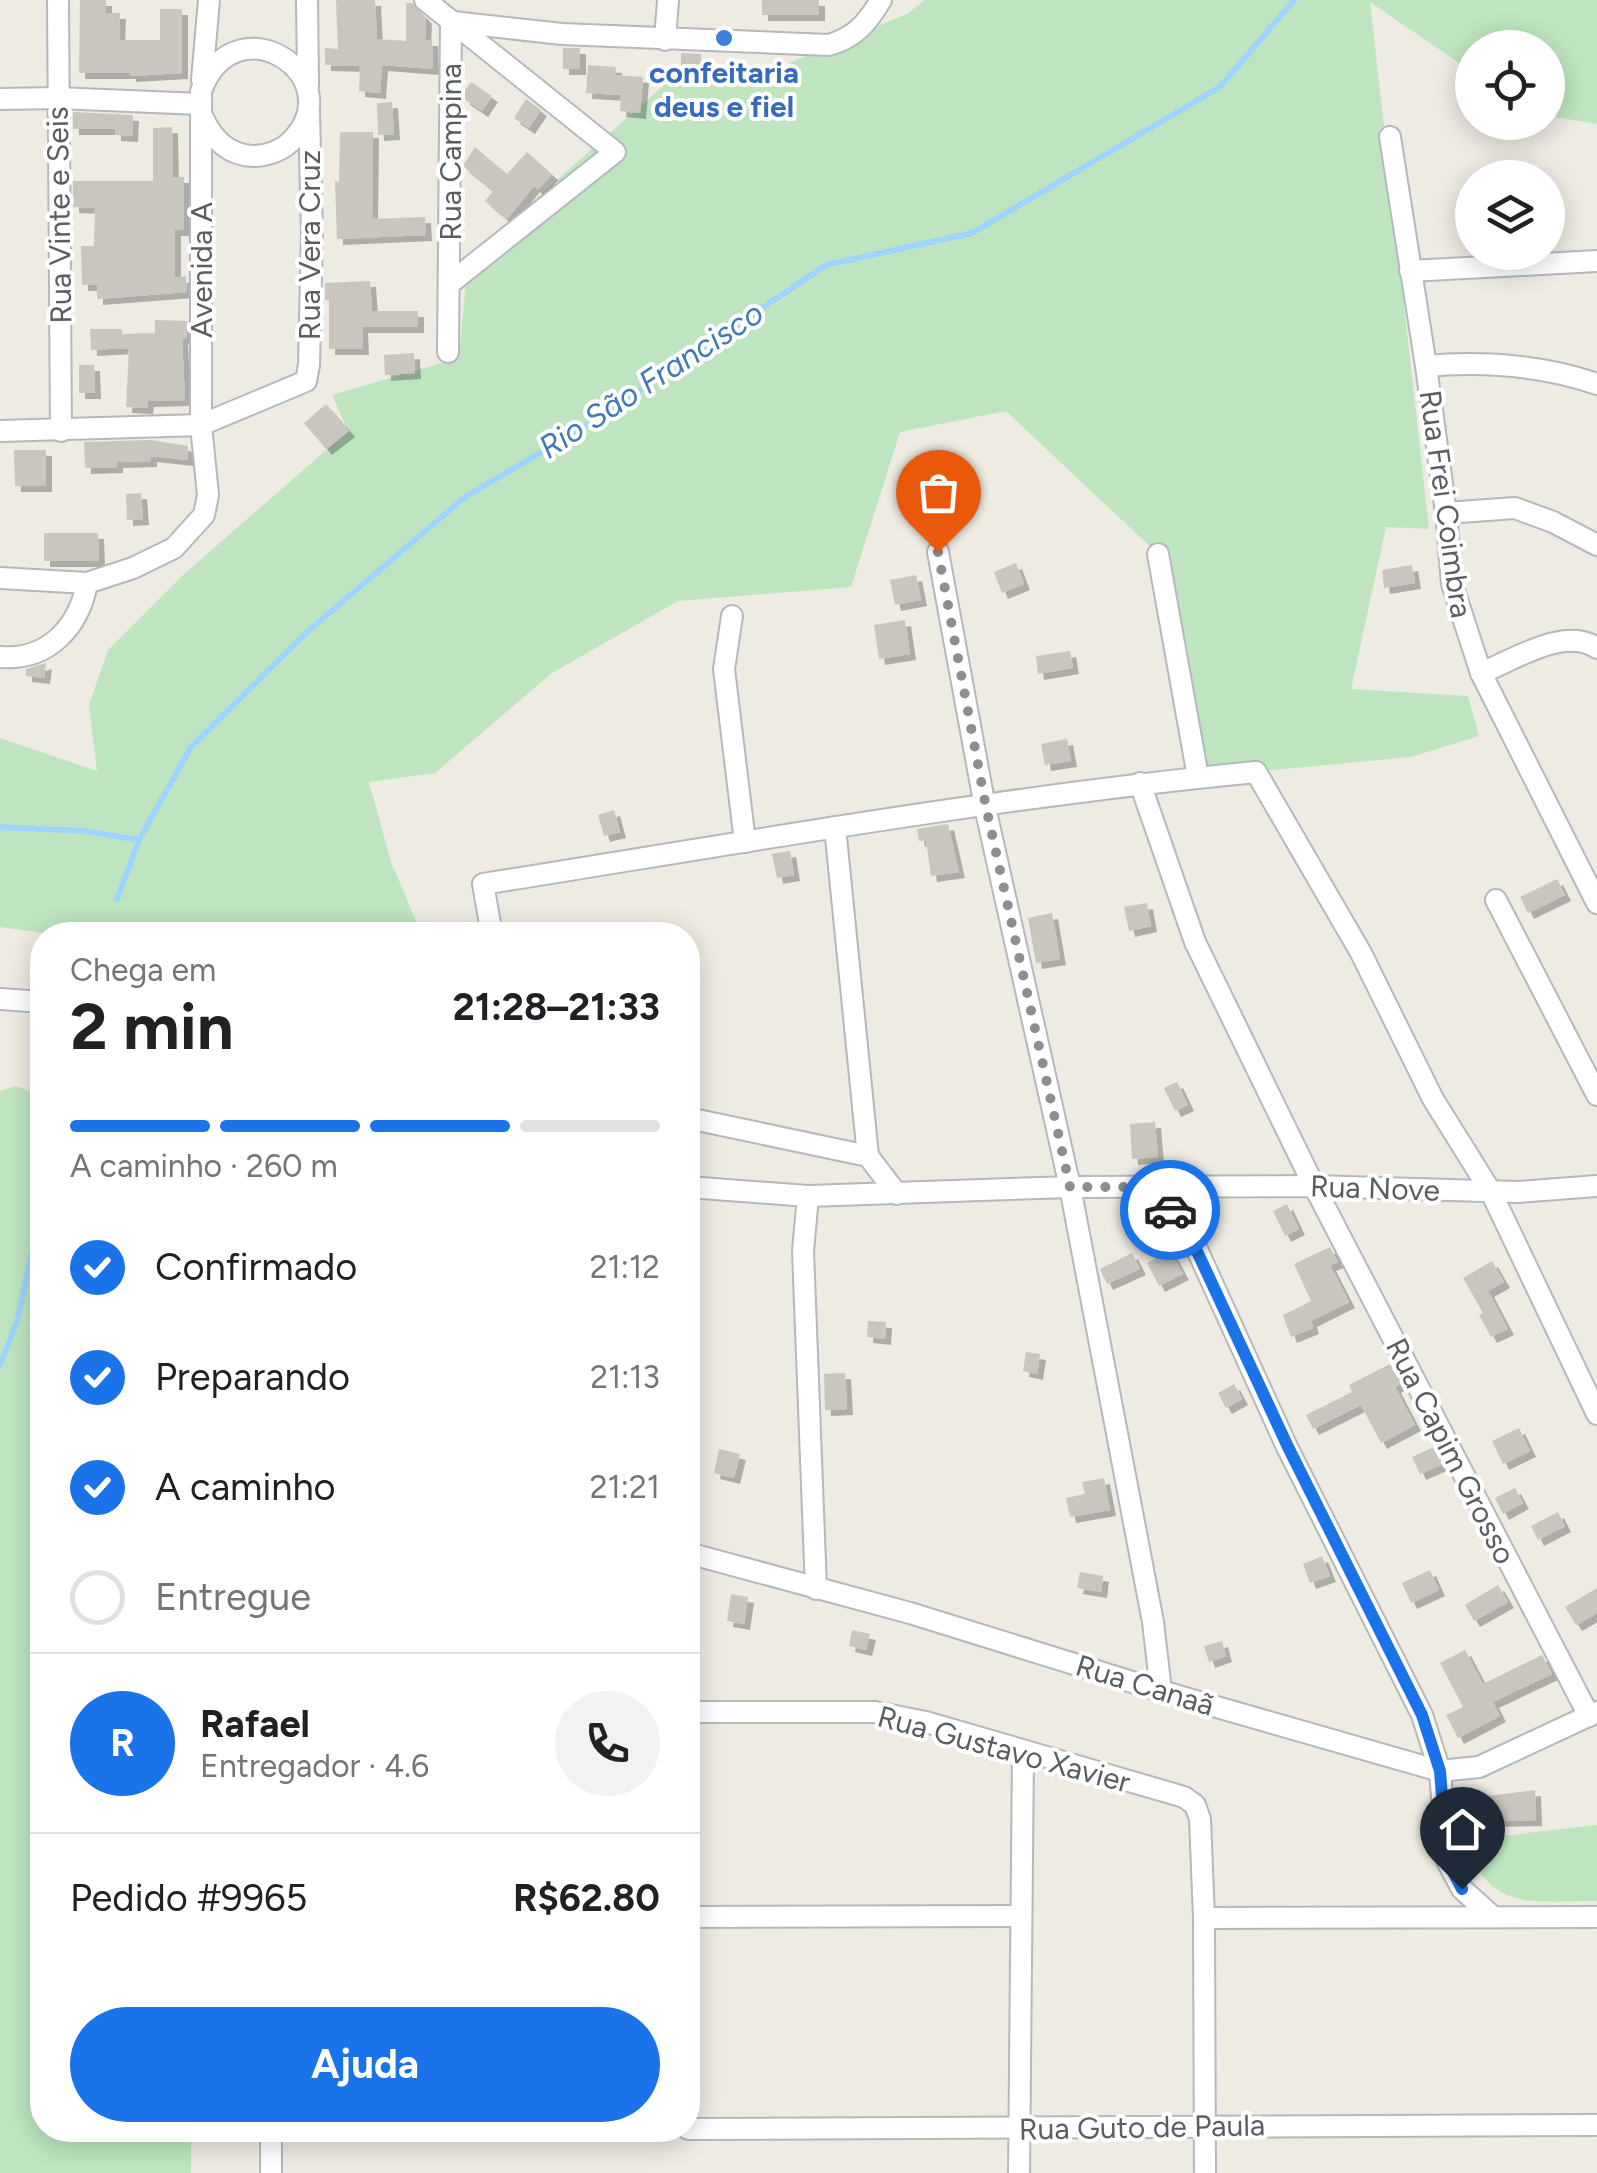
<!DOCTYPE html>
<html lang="pt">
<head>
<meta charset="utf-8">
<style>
	:root { --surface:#fff; --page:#f2f2f2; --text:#202124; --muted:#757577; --line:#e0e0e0; --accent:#1a73e8 }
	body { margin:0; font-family:Figtree,sans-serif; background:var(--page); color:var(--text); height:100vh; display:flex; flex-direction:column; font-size:38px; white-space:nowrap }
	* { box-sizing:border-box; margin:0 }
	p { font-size:32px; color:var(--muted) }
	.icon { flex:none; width:55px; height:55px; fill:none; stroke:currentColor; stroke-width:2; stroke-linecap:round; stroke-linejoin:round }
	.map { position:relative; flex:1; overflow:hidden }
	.sheet { position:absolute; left:30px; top:922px; width:670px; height:1220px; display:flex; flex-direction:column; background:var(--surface); border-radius:40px; box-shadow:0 5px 25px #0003 }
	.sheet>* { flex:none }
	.controls { position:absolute; left:1455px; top:30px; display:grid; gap:20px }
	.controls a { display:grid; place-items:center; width:110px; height:110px; border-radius:50%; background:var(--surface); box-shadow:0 5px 25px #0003; font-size:50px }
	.pin { position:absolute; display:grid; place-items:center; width:85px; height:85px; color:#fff; margin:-102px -42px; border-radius:50% 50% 50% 0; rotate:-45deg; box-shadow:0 0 10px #0007 }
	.pin .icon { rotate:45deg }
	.courier { position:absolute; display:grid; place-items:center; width:100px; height:100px; margin:-50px; border:8px solid #1a73e8; border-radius:50%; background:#fff; color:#222; box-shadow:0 2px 12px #0007 }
	.overview em { font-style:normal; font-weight:700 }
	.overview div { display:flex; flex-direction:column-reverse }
	.overview { display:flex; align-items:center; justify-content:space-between; height:170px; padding:0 40px }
	h1 { font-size:65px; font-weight:700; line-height:75px }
	.bar { display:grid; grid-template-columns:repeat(4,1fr); gap:15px 10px; align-content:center; height:120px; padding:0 40px }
	.bar i { height:12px; border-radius:8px; background:var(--line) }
	.bar .current { background:var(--accent) }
	.bar p { grid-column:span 4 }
	.line { display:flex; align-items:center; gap:25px; padding:0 40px; border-top:2px solid var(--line) }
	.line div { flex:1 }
	.round { display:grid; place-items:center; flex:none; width:105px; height:105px; border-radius:52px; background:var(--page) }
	ol { padding:0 40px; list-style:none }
	li { display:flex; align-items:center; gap:30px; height:110px }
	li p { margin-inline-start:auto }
	li .icon { padding:10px; border-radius:50%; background:var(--accent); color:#fff; stroke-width:4 }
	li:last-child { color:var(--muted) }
	li i { width:55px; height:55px; border:5px solid var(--line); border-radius:50% }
	.button { display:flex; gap:20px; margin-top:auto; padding:20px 40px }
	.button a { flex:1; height:115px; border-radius:60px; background:var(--accent); color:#fff; font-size:40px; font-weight:700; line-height:115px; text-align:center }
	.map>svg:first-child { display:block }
	.green { fill:#bee5bf }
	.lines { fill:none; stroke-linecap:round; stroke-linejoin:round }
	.stream { stroke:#a0d3ff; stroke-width:6 }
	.building { fill:#c8c6bf; filter:url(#shadow) }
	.street-casing { stroke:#b5b8bc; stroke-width:24 }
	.street { stroke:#fff; stroke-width:20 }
	.done { stroke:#8d8f8f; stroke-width:10; stroke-dasharray:0 18 }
	.route { stroke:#1a73e8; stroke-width:12 }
	.shop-dot { fill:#3f7fe0; stroke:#fff; stroke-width:4 }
	.labels { text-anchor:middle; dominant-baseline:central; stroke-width:8; stroke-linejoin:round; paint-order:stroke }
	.shop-label { font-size:30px; font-weight:bold; fill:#366cbe; stroke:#fff }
	.street-label { font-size:30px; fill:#5a5e63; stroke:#fff }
	.water-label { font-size:32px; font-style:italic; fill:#4078ba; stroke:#fff }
</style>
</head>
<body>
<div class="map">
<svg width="1597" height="2173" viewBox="0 0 1597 2173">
	<defs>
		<filter id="shadow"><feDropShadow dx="6" dy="6" stdDeviation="0" flood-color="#0004"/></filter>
	</defs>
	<rect width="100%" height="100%" fill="#edebe2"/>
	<g class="green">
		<path d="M 925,0 L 1597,0 L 1597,124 L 1548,116 L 1548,48 L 1472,48 L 1472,72 L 1370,2 L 1429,529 L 1386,527 L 1351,689 L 1468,696 L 1479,736 L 1411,757 L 1198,777 L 1158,554 L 1006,411 L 900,432 L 851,587 L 678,601 L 552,673 L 435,773 L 369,782 L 391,862 L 422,935 L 57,935 L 0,927 L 0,738 L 97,771 L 89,705 L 108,650 L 183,575 L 348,431 L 332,395 L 459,358 L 468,259 L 681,70 L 778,68 L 907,14 Z"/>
		<path d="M 15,1086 L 42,1095 L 42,2130 L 191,2130 L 191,2173 L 0,2173 L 0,1091 Z"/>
		<path d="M 1597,1825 L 1597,1901 C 1533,1901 1487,1913 1466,1840 Z"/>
	</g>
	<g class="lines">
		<g class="stream">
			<path d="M 0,827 L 85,831 L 139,840"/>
			<path d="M 117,899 L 139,840 L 191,747 L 307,632 L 465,497 L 596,420 L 826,265 L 972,233 L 1220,87 L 1294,0"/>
			<path d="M 0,1365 L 17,1321 L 42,1206"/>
		</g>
	</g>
	<g class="building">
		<path d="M 80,0 L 106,0 L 106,13 L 120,13 L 119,40 L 160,40 L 160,9 L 182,9 L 182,73 L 130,76 L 130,73 L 79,73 Z"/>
		<path d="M 336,0 L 375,0 L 377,39 L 406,41 L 406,3 L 412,3 L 426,18 L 425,40 L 432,40 L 433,69 L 382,65 L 380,93 L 359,91 L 360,66 L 325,65 L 325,48 L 338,49 Z"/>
		<rect x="762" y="0" width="57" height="15"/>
		<rect x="563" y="48" width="17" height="21"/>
		<path d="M 681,53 L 701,54 L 701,71 L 681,70 Z"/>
		<path d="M 588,65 L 616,67 L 615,75 L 643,77 L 640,113 L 620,111 L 621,95 L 586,93 Z"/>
		<path d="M 471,82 L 492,96 L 482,111 L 464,99 L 464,92 Z"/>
		<path d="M 526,99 L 541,110 L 529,128 L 514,118 Z"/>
		<path d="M 392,102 L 394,134 L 378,135 L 377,103 Z"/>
		<path d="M 73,112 L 133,115 L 132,136 L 115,135 L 115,129 L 73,129 Z"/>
		<path d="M 172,127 L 173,177 L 184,177 L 183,230 L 175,230 L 175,278 L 186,276 L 187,292 L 97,299 L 97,285 L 82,285 L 81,246 L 94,246 L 95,208 L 73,207 L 73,181 L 153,181 L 153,128 Z"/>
		<path d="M 340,132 L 373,132 L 372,219 L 425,217 L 426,235 L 337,239 L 335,181 L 339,182 Z"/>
		<path d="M 475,147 L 507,174 L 527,152 L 552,174 L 538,190 L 534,186 L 507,219 L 485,201 L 493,191 L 463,166 Z"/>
		<path d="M 370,281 L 372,311 L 418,311 L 418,327 L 362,327 L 363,349 L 329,349 L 329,300 L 325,300 L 325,283 Z"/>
		<path d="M 155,320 L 187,321 L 186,339 L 182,338 L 185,400 L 148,401 L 147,408 L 126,407 L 129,348 L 91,350 L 90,329 L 122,329 L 122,334 L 155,333 Z"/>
		<path d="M 414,353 L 415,373 L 385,375 L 384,355 Z"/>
		<path d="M 79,365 L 94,365 L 95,393 L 79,393 Z"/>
		<path d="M 326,404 L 349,431 L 326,449 L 304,423 Z"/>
		<path d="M 151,440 L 188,446 L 187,460 L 151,456 L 151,461 L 117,462 L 117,467 L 85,468 L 84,442 Z"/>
		<path d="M 14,450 L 46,450 L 46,486 L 15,486 Z"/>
		<path d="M 141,493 L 143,519 L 127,520 L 126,494 Z"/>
		<path d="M 44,533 L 98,533 L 99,561 L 44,561 Z"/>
		<path d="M 1016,563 L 1024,584 L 1002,593 L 994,572 Z"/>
		<path d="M 1412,565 L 1415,583 L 1384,588 L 1382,570 Z"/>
		<path d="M 916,575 L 921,600 L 895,605 L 890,580 Z"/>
		<path d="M 905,620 L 910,654 L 879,659 L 874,625 Z"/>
		<path d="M 1070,651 L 1073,668 L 1038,674 L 1036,656 Z"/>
		<path d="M 46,663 L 44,678 L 26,676 L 26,669 Z"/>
		<path d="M 1067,739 L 1071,761 L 1045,765 L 1041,744 Z"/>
		<path d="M 614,810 L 620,832 L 604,836 L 598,815 Z"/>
		<path d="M 948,824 L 959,872 L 931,876 L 926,840 L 919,841 L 917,829 Z"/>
		<path d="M 790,851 L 794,875 L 777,878 L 772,854 Z"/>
		<path d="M 1557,879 L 1565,895 L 1528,913 L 1520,897 Z"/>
		<path d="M 1147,903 L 1151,926 L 1129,931 L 1124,907 Z"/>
		<path d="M 1052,913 L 1060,959 L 1036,963 L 1028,918 Z"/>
		<path d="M 1177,1082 L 1188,1105 L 1175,1111 L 1164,1088 Z"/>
		<path d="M 1155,1122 L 1158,1157 L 1132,1159 L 1130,1124 Z"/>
		<path d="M 1287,1204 L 1299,1229 L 1285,1236 L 1273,1211 Z"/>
		<path d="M 1330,1247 L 1338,1262 L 1330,1265 L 1349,1302 L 1311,1321 L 1313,1328 L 1291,1337 L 1283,1315 L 1311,1301 L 1294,1264 Z"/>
		<path d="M 1170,1250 L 1183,1274 L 1159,1286 L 1147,1263 Z"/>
		<path d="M 1132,1253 L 1140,1269 L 1107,1284 L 1100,1269 Z"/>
		<path d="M 1492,1261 L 1504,1282 L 1488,1291 L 1508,1329 L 1491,1337 L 1479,1315 L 1483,1313 L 1463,1278 Z"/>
		<path d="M 868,1321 L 886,1322 L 885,1339 L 867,1337 Z"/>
		<path d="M 1026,1352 L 1040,1354 L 1037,1374 L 1023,1371 Z"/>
		<path d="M 1390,1364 L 1400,1384 L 1395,1387 L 1415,1425 L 1381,1443 L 1361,1405 L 1313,1429 L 1306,1415 L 1352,1392 L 1349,1385 Z"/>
		<path d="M 845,1373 L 847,1409 L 825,1410 L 824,1374 Z"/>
		<path d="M 1234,1384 L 1242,1399 L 1226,1408 L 1218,1393 Z"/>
		<path d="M 1519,1428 L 1530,1451 L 1503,1464 L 1492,1441 Z"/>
		<path d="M 1434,1447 L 1443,1464 L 1420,1474 L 1412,1457 Z"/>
		<path d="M 719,1449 L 740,1454 L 734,1478 L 714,1473 Z"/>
		<path d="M 1104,1478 L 1110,1510 L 1070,1517 L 1066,1498 L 1085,1494 L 1082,1482 Z"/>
		<path d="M 1515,1488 L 1523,1503 L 1503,1514 L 1495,1498 Z"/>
		<path d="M 1558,1512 L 1565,1526 L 1538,1540 L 1531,1526 Z"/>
		<path d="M 1322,1556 L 1330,1576 L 1310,1583 L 1303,1564 Z"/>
		<path d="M 1430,1570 L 1439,1590 L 1411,1603 L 1402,1583 Z"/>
		<path d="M 1080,1572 L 1103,1576 L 1101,1592 L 1077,1588 Z"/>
		<path d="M 1498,1585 L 1508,1602 L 1474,1621 L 1465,1605 Z"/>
		<path d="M 1597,1588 L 1597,1613 L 1576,1625 L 1565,1607 Z"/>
		<path d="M 731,1594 L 748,1597 L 744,1624 L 727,1621 Z"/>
		<path d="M 852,1630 L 870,1634 L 866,1650 L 849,1646 Z"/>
		<path d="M 1222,1641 L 1226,1656 L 1209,1662 L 1204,1646 Z"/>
		<path d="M 1465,1650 L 1483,1684 L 1542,1655 L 1552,1674 L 1493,1702 L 1500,1716 L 1458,1738 L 1446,1715 L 1463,1707 L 1440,1663 Z"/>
		<path d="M 1535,1790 L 1536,1820 L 1489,1821 L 1488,1796 Z"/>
	</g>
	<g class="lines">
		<defs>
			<g id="street">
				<path d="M 58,0 L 61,431"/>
				<path d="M 307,0 L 308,85"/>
				<path d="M 425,0 L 615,152 L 449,284"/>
				<path d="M 453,22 L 562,34 L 829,45 C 856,37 867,23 881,0"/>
				<path d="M 665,40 L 668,0"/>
				<path d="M 202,80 L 209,0"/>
				<path d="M 0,99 L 57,98 L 200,104"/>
				<path d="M 1390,137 L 1426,366 L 1446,513 L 1452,584 L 1481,673 L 1597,903"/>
				<path d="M 1410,271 L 1597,261"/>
				<path d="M 448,352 L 451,21"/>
				<path d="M 1426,366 C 1484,361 1541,365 1597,384"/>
				<path d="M 0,431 L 201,425 L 306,381 L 309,365 L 312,233 L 309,113"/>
				<path d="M 1446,513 L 1515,508 L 1553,522 L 1597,545"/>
				<path d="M 938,552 L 985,807 L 1070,1187 L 1153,1622 L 1161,1691"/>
				<path d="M 1158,554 L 1198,777"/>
				<path d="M 0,578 L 87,583 L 133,568 L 174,548 L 204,515 L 208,495 L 201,425 L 201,91 C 235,0 350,75 294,138 C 284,150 268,156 253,156 C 227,155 212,138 202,116"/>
				<path d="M 732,616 L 724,669 L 745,842"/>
				<path d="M 0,657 C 48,661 79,627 87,583"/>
				<path d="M 1481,673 C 1514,660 1564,626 1597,648"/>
				<path d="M 1140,783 L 1195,942 L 1314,1186 L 1589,1716"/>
				<path d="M 835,827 L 868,1156"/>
				<path d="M 1496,900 L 1597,1095"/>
				<path d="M 492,935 L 483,884 C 740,843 997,797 1256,772 L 1361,953 L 1433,1099 L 1491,1192 L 1597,1414"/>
				<path d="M 0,999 L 42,1002"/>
				<path d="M 688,1118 L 868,1156 L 897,1194"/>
				<path d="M 688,1187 L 808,1196 L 1070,1187 L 1314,1186 L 1518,1192 L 1597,1186"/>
				<path d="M 1153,1187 L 1189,1232 L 1287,1447 L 1422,1715 L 1440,1771 L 1447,1861 L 1462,1889 L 1492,1916"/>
				<path d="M 808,1196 L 803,1251 L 816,1589"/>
				<path d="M 688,1553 L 910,1613 L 1161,1691 L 1440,1771 L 1479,1767 L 1597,1712"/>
				<path d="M 688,1712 L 875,1712 L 926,1722 L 1184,1797 L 1195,1805 L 1200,1819 L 1204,1918 L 1205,2173"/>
				<path d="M 688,1917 L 1019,1916"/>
				<path d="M 1204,1918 L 1597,1917"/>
				<path d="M 688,2129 L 1597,2125"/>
				<path d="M 271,2130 L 341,2130"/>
				<path d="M 271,2173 L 271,2130"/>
				<path d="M 1019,2173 L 1023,1753"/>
			</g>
		</defs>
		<use href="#street" class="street-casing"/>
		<use href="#street" class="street"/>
	</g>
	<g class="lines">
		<path class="done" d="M 938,552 L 986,807 L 1070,1187 L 1152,1187 L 1170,1210"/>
		<path class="route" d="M 1170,1210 L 1188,1232 L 1288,1447 L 1422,1715 L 1440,1771 L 1447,1860 L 1462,1889"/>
	</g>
	<circle class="shop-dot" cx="724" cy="38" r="10"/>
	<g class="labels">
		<g class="shop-label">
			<text x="724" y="72">confeitaria<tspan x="724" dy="34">deus e fiel</tspan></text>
		</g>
		<g class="street-label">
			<text transform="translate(450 152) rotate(-90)">Rua Campina</text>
			<text transform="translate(59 215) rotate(-91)">Rua Vinte e Seis</text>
			<text transform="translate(309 245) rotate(-90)">Rua Vera Cruz</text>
			<text transform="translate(201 270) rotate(-90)">Avenida A</text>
			<text transform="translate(1446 504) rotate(82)">Rua Frei Coimbra</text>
			<text transform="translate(1375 1188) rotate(2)">Rua Nove</text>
			<text transform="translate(1451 1451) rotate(63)">Rua Capim Grosso</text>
			<text transform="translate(1145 1685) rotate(17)">Rua Canaã</text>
			<text transform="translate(1004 1749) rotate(15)">Rua Gustavo Xavier</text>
			<text transform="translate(1142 2127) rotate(-1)">Rua Guto de Paula</text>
		</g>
		<g class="water-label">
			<text transform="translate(651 380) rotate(-33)">Rio São Francisco</text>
		</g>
	</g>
</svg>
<div class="controls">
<a><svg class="icon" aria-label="locate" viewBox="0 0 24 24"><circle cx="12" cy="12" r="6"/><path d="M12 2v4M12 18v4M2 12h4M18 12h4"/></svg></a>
<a><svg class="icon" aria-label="layers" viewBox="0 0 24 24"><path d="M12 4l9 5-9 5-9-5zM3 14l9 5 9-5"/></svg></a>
</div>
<div class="pin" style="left:938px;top:552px;background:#ea580c"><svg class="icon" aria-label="bag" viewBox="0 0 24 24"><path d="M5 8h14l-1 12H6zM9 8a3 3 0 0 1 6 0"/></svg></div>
<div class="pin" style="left:1462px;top:1889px;background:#1f2937"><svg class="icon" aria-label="home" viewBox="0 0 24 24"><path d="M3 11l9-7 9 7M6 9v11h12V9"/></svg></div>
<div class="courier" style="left:1170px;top:1210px"><svg class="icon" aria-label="car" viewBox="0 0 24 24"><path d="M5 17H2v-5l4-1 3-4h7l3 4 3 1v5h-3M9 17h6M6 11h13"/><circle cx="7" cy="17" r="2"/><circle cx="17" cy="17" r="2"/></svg></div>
<section class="sheet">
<div class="overview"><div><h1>2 min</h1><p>Chega em</p></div><em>21:28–21:33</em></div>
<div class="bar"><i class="current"></i><i class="current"></i><i class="current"></i><i></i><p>A caminho · 260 m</p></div>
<ol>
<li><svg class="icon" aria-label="check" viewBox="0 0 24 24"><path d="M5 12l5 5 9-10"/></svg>Confirmado<p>21:12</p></li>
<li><svg class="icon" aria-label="check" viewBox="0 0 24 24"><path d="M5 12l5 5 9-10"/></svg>Preparando<p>21:13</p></li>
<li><svg class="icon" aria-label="check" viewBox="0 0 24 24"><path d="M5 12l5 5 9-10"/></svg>A caminho<p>21:21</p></li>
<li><i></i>Entregue</li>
</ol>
<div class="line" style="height:180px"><b class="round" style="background:var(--accent);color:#fff">R</b><div><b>Rafael</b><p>Entregador · 4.6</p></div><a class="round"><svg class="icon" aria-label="phone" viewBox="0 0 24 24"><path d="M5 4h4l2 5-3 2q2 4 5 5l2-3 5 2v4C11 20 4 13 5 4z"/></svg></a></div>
<div class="line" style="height:130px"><div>Pedido #9965</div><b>R$62.80</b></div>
<div class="button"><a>Ajuda</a></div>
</section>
</div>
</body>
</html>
